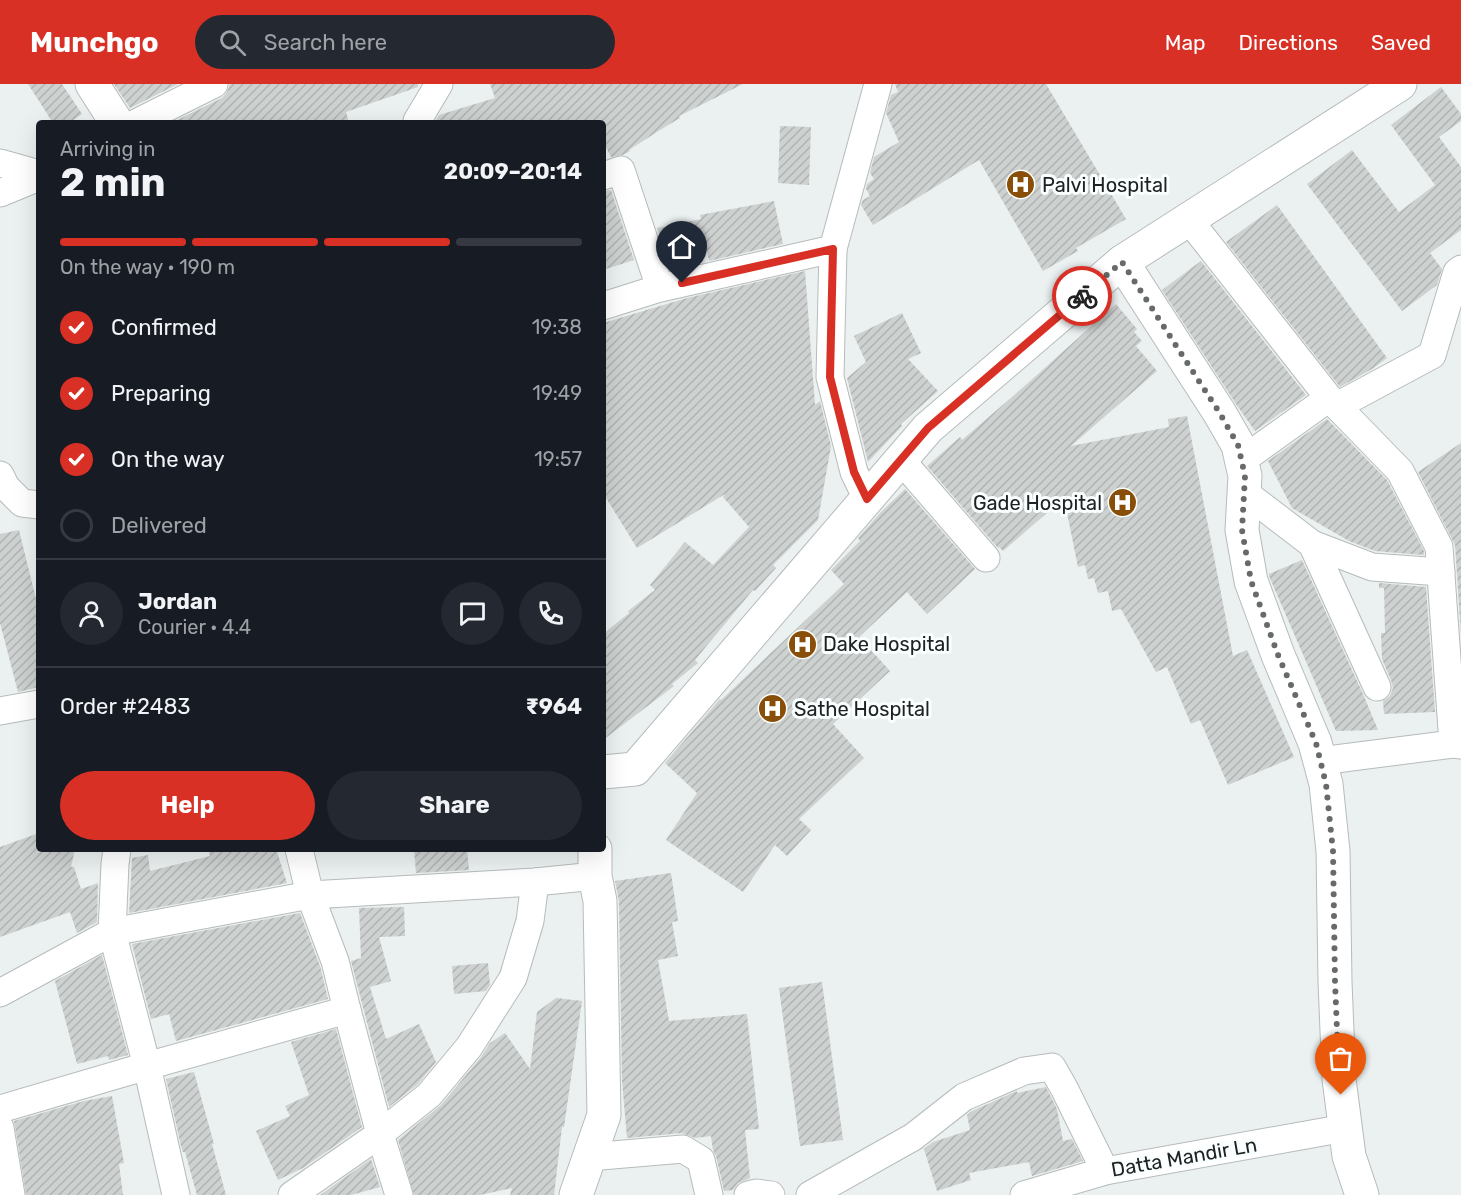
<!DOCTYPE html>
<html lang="en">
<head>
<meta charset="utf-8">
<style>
	:root { --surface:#171b24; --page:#242831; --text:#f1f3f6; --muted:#9ea1a6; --line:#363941; --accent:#d93025 }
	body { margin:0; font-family:Rubik,sans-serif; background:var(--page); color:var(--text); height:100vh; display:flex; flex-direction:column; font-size:22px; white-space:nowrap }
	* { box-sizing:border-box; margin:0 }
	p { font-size:20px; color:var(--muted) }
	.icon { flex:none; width:33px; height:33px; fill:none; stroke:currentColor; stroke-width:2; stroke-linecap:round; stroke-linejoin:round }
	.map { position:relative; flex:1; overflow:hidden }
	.panel { position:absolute; left:36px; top:36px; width:570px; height:732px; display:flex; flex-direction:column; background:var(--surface); border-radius:6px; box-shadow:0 6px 24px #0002 }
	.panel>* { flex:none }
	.pin { position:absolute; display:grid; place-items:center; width:51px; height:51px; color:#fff; margin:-62px -26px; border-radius:50% 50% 50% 0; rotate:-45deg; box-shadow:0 0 6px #0007 }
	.pin .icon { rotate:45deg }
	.courier { position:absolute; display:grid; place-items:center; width:60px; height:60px; margin:-30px; border:4px solid #d93025; border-radius:50%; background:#fff; color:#222; box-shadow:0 2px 8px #0007 }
	.summary em { font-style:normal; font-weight:700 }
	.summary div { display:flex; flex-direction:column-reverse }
	.summary { display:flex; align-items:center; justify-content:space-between; height:102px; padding:0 24px }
	h1 { font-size:39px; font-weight:700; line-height:45px }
	.bar { display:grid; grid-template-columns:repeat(4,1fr); gap:9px 6px; align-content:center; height:72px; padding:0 24px }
	.bar i { height:8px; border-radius:4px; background:var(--line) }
	.bar .current { background:var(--accent) }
	.bar p { grid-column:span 4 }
	.line { display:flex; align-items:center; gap:15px; padding:0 24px; border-top:2px solid var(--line) }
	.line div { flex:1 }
	.round { display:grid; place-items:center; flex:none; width:63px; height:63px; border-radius:32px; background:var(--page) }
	ol { padding:0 24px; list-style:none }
	li { display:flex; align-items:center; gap:18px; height:66px }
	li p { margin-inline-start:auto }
	li .icon { padding:6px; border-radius:50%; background:var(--accent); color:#fff; stroke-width:4 }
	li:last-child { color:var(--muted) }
	li i { width:33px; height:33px; border:3px solid var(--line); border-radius:50% }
	.primary-button { display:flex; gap:12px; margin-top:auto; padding:12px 24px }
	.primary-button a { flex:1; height:69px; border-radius:36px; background:var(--accent); color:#fff; font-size:24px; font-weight:700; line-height:69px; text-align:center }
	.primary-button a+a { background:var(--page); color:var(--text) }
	header { display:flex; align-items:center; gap:36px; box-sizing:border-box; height:84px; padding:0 30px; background:var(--accent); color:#fff }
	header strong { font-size:28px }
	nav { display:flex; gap:33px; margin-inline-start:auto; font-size:21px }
	.search { width:420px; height:54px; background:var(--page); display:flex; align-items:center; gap:15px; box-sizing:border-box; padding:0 21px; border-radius:33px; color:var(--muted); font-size:22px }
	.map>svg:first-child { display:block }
	.building { fill:url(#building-hatch) }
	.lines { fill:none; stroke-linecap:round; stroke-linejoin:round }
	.minor-casing { stroke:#b6bbbb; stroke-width:29 }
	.tertiary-casing { stroke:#b6bbbb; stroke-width:35 }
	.primary-casing { stroke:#b6bbbb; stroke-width:35 }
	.minor { stroke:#fff; stroke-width:27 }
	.tertiary { stroke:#fff; stroke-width:33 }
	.primary { stroke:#fff; stroke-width:33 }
	.done { stroke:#676a6a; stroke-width:6; stroke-dasharray:0 10.8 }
	.route { stroke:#d93025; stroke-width:8 }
	.labels { text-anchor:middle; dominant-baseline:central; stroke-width:6; stroke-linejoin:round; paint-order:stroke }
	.poi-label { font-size:20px; fill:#202222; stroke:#f9fefe; text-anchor:start }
	.street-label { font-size:20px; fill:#202222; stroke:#f9fefe }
</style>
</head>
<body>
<header>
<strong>Munchgo</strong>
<div class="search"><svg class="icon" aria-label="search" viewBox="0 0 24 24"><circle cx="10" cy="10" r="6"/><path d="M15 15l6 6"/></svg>Search here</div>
<nav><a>Map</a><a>Directions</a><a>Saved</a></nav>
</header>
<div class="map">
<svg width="1461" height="1111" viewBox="0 0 1461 1111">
	<defs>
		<pattern id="building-hatch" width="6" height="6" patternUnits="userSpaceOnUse" patternTransform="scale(1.5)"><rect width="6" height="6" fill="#cdd1cf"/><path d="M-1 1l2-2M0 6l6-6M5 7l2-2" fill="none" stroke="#b0b3b1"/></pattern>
	</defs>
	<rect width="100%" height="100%" fill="#ebf0f0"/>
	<g class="building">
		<path d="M 28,0 L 62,0 L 82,30 L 69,39 L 53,39 Z"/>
		<path d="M 114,0 L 178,0 L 130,24 Z"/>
		<path d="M 230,0 L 418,0 L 418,3 L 346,28 L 349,39 L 171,39 L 222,14 L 227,8 Z"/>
		<path d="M 490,0 L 743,0 L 679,32 L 680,34 L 660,46 L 629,66 L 630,67 L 623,71 L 611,73 L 603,57 L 603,39 L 434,39 L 439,31 L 495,14 Z"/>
		<path d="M 895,0 L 1046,0 L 1126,135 L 1076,164 L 1078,167 L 1043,187 L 979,76 L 873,141 L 861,121 L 863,116 L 870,112 L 866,105 L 867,100 L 874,95 L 870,89 L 874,73 L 899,58 L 886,29 L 891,11 L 898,8 Z"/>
		<path d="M 1441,3 L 1461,30 L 1461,37 L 1439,53 L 1461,83 L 1461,146 L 1430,169 L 1442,185 L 1437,201 L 1402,227 L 1307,100 L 1352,66 L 1399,128 L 1435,101 L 1391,41 Z"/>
		<path d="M 780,42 L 811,43 L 809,101 L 778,99 Z"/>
		<path d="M 611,106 L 634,176 L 603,186 L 603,107 Z"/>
		<path d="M 774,117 L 783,160 L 709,177 L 706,163 L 671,172 L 670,165 L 664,167 L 657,144 L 701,135 L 700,131 Z"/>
		<path d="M 1277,121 L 1387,274 L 1372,285 L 1340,303 L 1226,158 Z"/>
		<path d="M 1201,177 L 1306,311 L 1255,347 L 1238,323 L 1162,206 Z"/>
		<path d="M 805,187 L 815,321 L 820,317 L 831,362 L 818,436 L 773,481 L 776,484 L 755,507 L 753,506 L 695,576 L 698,579 L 672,600 L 674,602 L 603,656 L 603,550 L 629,529 L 628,527 L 655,506 L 650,501 L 685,458 L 713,481 L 749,443 L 723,413 L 725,410 L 637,464 L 603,409 L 603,239 L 687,214 Z"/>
		<path d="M 1116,220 L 1137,245 L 1134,248 L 1142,257 L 1136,262 L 1157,287 L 1071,362 L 1169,343 L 1168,335 L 1187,332 L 1233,572 L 1247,566 L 1294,673 L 1228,701 L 1200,636 L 1191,640 L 1167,583 L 1156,588 L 1121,525 L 1112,527 L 1108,507 L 1098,509 L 1094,494 L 1088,495 L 1085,481 L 1078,483 L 1064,414 L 1003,467 L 999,463 L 998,464 L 927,382 L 960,353 L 962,356 L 1028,299 Z"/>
		<path d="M 902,229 L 921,269 L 908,275 L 938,307 L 901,340 L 902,342 L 868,378 L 847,294 L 866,278 L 854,252 Z"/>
		<path d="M 1327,335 L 1387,396 L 1424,467 L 1424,471 L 1375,467 L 1349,457 L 1292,424 L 1268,377 Z"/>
		<path d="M 1461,359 L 1461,550 L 1455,461 L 1418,388 Z"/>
		<path d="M 905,405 L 975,485 L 927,530 L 907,508 L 859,553 L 890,587 L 833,640 L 864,674 L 799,735 L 811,746 L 787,772 L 775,761 L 743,808 L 666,756 L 697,709 L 665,679 L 719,616 L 720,615 L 721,616 L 844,500 L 831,486 L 860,457 L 858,454 L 880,429 Z"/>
		<path d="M 19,446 L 39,527 L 39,603 L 18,608 L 0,539 L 0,450 Z"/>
		<path d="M 1302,476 L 1363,610 L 1378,646 L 1336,647 L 1269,492 L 1269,490 Z"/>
		<path d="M 1379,499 L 1426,503 L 1435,628 L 1384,630 L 1383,617 L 1390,612 L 1393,604 L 1391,596 L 1382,575 L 1381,549 L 1385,549 L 1384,504 L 1379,504 Z"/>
		<path d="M 39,749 L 39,765 L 75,765 L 71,783 L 74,783 L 81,805 L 98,799 L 97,838 L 77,849 L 70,828 L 0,853 L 0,763 Z"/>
		<path d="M 208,765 L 276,765 L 287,799 L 129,829 L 132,774 L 148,771 L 150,787 L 210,772 Z"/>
		<path d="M 414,765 L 467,765 L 469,786 L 416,789 Z"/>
		<path d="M 671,789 L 678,837 L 672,838 L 678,872 L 658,876 L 669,937 L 747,930 L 759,1045 L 745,1046 L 750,1094 L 738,1099 L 733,1106 L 724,1107 L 716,1072 L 713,1066 L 711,1052 L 695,1054 L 682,1049 L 627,1054 L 622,997 L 619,817 L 615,797 Z"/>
		<path d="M 404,823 L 405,852 L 379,853 L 391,897 L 370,903 L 386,955 L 419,940 L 436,978 L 418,1000 L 389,1023 L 351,877 L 361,874 L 359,824 Z"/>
		<path d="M 300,829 L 320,882 L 328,915 L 176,957 L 169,930 L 151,935 L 132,860 Z"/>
		<path d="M 102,871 L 128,971 L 109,976 L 108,972 L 77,980 L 55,897 Z"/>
		<path d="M 488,879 L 490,901 L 486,907 L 454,910 L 452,882 Z"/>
		<path d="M 822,898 L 843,1056 L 800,1062 L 779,904 Z"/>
		<path d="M 556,914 L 582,917 L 564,1043 L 562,1043 L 554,1111 L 510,1111 L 512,1104 L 480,1111 L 414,1111 L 398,1056 L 441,1021 L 481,973 L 490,959 L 505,949 L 530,985 L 537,928 Z"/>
		<path d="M 336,945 L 362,1043 L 303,1084 L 278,1096 L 256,1047 L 290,1032 L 285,1022 L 309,1011 L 291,958 Z"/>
		<path d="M 194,988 L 214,1060 L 212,1060 L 226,1111 L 197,1111 L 185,1068 L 183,1068 L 181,1062 L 166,995 Z"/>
		<path d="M 1046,1003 L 1057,1025 L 1063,1057 L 1072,1055 L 1083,1077 L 1032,1092 L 1029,1078 L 969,1089 L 971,1096 L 937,1107 L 924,1065 L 933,1058 L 970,1046 L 967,1031 L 972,1027 L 1017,1007 L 1017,1009 Z"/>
		<path d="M 112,1012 L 124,1079 L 119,1080 L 123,1111 L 26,1111 L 14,1037 L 84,1017 Z"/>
		<path d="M 371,1075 L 380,1103 L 351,1111 L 320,1111 Z"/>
	</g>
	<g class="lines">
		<defs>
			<g id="minor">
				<path d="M 417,37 L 439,0"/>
				<path d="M 136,39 L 214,0"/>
				<path d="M 0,79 L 39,90"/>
				<path d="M 603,92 L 621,86 L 660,204"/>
				<path d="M 0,109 L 39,93"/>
				<path d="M 1189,136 L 1329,314 L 1241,377"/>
				<path d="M 833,165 L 830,293 L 854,388 L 867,415"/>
				<path d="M 603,222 L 660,204 L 833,165 L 878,0"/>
				<path d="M 1329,314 L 1400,387 L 1439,463 L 1453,660"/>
				<path d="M 1337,322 L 1432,271 L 1457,188 L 1461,185"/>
				<path d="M 901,376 L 986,474"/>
				<path d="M 0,391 L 6,403 L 22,419 L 39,421"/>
				<path d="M 1244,408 L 1312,460 L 1377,603"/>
				<path d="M 1312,460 L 1372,483 L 1441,488"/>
				<path d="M 0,627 L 39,620"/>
				<path d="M 1320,677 L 1453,660 L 1461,661"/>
				<path d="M 117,765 L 115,780 L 112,848 L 147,982 L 176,1111"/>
				<path d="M 0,909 L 112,848 L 310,811 L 535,798 L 595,792"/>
				<path d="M 0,1025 L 147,982 L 347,926"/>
				<path d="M 0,1044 L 11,1111"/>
				<path d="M 589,1073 L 683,1065 L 701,1076 L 709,1111"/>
				<path d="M 292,1111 L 380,1050 L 347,926 L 335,877 L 310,811 L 299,765"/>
				<path d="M 399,1111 L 380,1050 L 429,1011 L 469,963 L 513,894 L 530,837 L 535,798"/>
				<path d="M 748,1111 L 756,1109 L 771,1111"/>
				<path d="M 810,1111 L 913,1053 L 964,1013 L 1024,987 L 1052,983 L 1064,1004 L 1105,1087"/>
				<path d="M 1024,1111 L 1105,1087 L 1345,1044"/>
			</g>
			<g id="tertiary">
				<path d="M 1122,178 L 1219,328 L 1238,361 L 1245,392 L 1242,446 L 1251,497 L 1278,571 L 1315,659 L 1326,700 L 1333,767 L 1335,898 L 1339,995 L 1349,1072 L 1362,1111"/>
				<path d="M 576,1111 L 604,1031 L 600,817 L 595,792 L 595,765"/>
			</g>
			<g id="primary">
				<path d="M 92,0 L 117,39"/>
				<path d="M 603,688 L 635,685 L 928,344 L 1122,178 L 1400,0"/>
			</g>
		</defs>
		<use href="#minor" class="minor-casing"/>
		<use href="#tertiary" class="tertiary-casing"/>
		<use href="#primary" class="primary-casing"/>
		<use href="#minor" class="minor"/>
		<use href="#tertiary" class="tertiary"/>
		<use href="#primary" class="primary"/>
	</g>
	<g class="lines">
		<path class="done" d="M 1082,212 L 1122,178 L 1219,328 L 1238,361 L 1245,392 L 1242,446 L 1251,497 L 1278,571 L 1316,659 L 1326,700 L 1333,767 L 1335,898 L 1339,995 L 1341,1011"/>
		<path class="route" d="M 682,199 L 833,165 L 830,293 L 854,388 L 867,415 L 928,344 L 1082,212"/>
	</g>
	<defs>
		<symbol id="hospital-disc" viewBox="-11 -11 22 22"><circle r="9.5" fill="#894e08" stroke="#f9fefe"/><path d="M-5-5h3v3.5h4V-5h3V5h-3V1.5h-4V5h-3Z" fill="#fff"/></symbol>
	</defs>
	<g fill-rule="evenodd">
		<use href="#hospital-disc" x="1004" y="84" width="33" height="33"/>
		<use href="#hospital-disc" x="1106" y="402" width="33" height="33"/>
		<use href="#hospital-disc" x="786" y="544" width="33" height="33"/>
		<use href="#hospital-disc" x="756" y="608" width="33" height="33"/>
	</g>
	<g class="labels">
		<g class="poi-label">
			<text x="1042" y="101">Palvi Hospital</text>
			<text x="1102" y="419" text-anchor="end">Gade Hospital</text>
			<text x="823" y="560">Dake Hospital</text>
			<text x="794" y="625">Sathe Hospital</text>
		</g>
		<g class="street-label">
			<text transform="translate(1184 1073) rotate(-10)">Datta Mandir Ln</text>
		</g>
	</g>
</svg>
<div class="pin" style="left:1341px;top:1011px;background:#ea580c"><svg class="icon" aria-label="bag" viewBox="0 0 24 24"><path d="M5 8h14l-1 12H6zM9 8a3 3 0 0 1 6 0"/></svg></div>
<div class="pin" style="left:682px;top:199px;background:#1f2937"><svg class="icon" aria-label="home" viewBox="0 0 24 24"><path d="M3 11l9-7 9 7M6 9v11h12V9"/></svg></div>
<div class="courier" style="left:1082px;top:212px"><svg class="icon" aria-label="bike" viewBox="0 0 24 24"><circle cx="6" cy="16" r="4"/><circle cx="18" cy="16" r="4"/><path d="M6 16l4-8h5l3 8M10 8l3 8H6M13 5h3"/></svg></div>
<section class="panel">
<div class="summary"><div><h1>2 min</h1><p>Arriving in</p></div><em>20:09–20:14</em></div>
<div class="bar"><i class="current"></i><i class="current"></i><i class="current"></i><i></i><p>On the way · 190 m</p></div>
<ol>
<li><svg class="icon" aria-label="check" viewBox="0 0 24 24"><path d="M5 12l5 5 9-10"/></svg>Confirmed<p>19:38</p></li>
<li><svg class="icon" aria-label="check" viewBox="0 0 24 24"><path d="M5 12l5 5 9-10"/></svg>Preparing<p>19:49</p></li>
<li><svg class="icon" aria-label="check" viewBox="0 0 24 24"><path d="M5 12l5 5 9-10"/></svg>On the way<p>19:57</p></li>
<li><i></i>Delivered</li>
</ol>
<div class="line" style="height:108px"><a class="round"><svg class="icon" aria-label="person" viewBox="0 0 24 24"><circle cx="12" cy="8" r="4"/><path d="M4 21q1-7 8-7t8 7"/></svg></a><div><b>Jordan</b><p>Courier · 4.4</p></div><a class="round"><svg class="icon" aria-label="chat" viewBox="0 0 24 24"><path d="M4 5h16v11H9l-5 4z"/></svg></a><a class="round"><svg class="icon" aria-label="phone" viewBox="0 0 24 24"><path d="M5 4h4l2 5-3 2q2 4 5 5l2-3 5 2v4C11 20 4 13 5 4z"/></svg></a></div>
<div class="line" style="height:78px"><div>Order #2483</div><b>₹964</b></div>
<div class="primary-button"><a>Help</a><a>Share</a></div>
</section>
</div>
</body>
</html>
